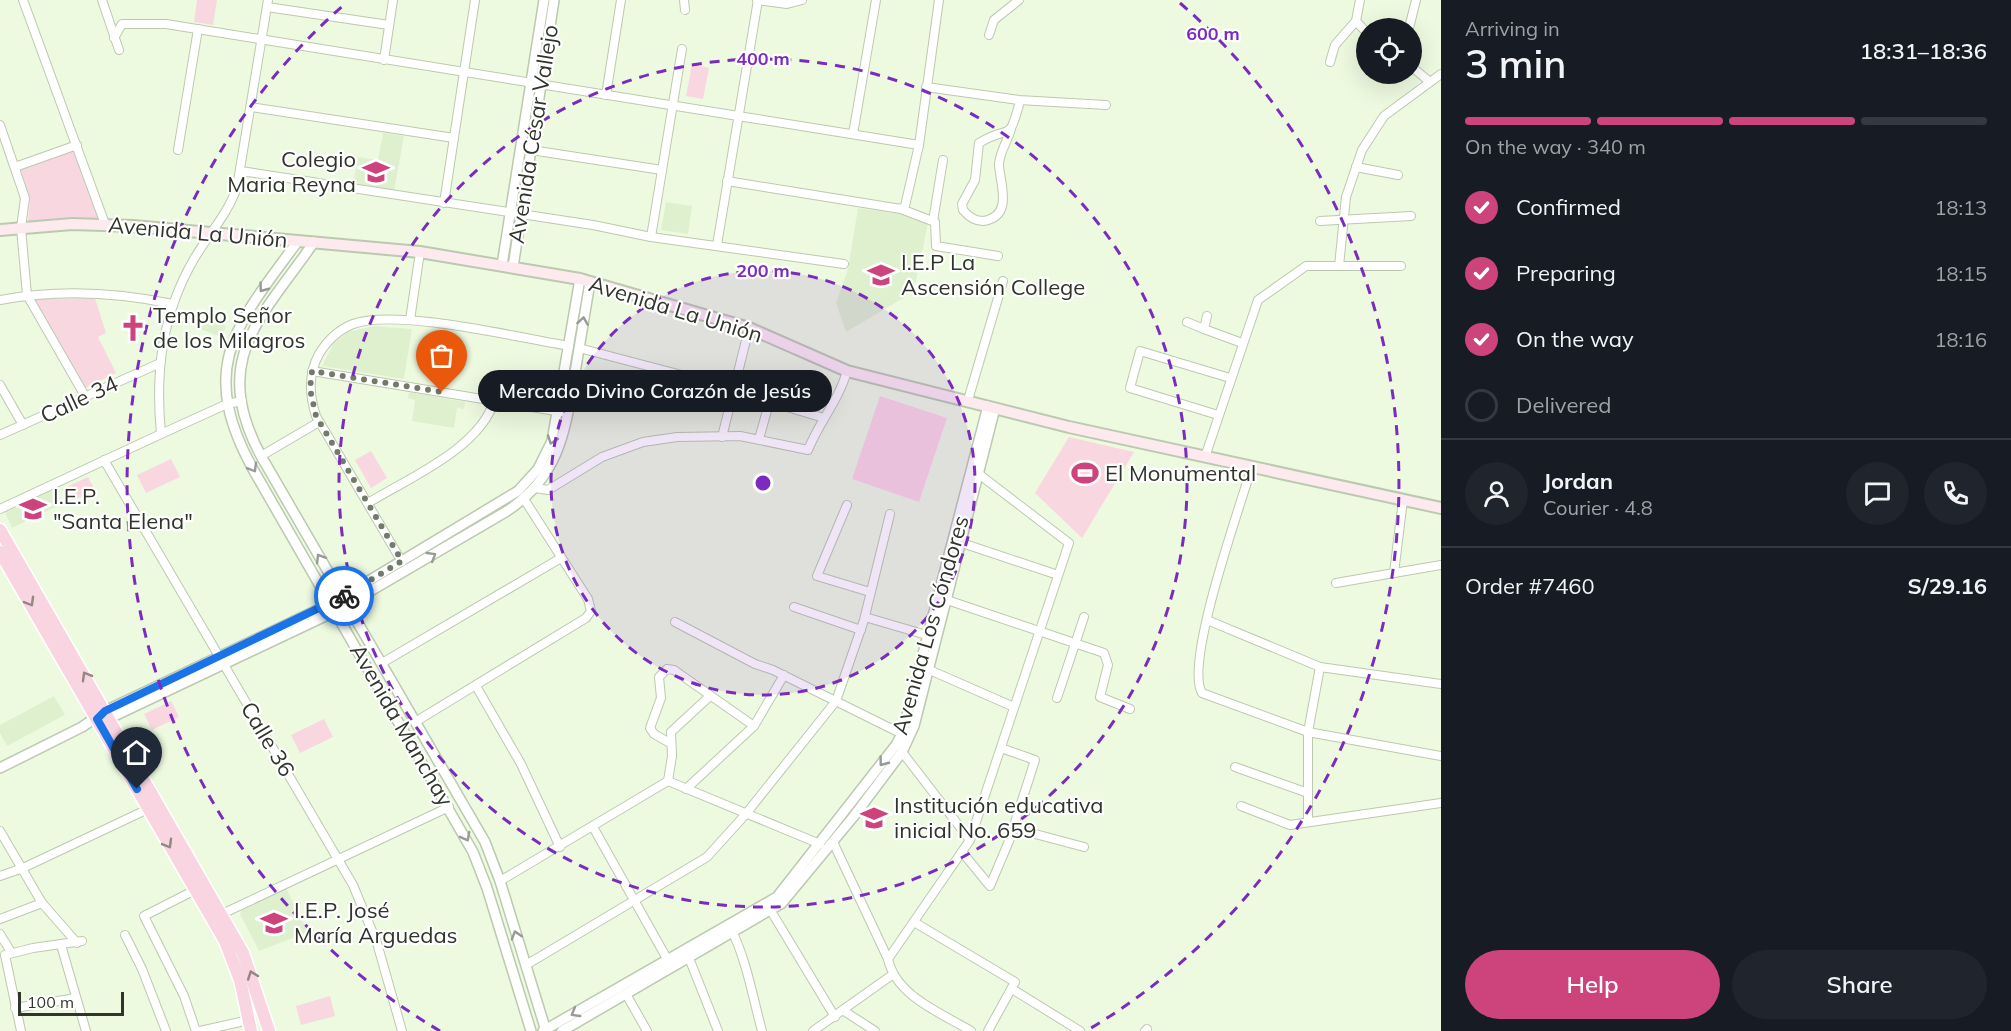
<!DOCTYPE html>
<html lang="en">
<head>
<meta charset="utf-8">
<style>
	:root { --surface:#171b24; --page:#20242c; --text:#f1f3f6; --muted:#9ea1a6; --line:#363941; --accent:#cd447d }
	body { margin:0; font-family:Mulish,sans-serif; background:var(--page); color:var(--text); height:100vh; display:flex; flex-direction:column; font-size:22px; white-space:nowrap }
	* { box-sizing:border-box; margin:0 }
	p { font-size:20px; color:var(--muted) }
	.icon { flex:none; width:33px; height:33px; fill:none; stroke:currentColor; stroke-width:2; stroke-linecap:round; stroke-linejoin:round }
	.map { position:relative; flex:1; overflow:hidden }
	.panel { display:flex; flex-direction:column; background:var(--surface); width:570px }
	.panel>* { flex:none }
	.tools { position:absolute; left:1356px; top:18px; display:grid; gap:12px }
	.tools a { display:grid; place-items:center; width:66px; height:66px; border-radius:50%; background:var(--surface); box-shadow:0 6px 24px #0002; font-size:30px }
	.scale { position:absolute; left:18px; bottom:15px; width:106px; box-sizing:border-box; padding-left:6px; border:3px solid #30352b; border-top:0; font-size:16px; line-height:21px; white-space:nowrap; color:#30352b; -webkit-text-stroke:4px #fff; paint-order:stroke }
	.pin { position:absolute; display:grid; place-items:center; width:51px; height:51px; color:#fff; margin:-62px -26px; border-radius:50% 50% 50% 0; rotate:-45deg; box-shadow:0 0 6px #0007 }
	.pin .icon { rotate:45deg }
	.courier { position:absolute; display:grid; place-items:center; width:60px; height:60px; margin:-30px; border:4px solid #1a73e8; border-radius:50%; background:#fff; color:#222; box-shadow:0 2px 8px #0007 }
	.bubble { position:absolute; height:42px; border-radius:21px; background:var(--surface); box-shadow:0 6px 24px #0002; font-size:20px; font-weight:600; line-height:42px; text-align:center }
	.head em { font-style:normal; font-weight:600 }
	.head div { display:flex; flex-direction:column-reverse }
	.head { display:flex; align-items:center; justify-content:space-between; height:102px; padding:0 24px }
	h1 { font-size:39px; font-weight:600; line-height:45px }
	.bar { display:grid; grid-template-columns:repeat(4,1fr); gap:9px 6px; align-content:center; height:72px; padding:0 24px }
	.bar i { height:8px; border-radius:4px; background:var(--line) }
	.bar .active { background:var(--accent) }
	.bar p { grid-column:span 4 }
	.line { display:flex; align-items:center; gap:15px; padding:0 24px; border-top:2px solid var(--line) }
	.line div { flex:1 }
	.round { display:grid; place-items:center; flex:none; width:63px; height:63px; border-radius:32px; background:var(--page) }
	ol { padding:0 24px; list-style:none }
	li { display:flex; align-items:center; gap:18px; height:66px }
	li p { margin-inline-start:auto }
	li .icon { padding:6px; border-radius:50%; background:var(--accent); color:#fff; stroke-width:4 }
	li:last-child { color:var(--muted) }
	li i { width:33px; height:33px; border:3px solid var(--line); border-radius:50% }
	.cta { display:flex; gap:12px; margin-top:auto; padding:12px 24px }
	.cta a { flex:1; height:69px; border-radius:36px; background:var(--accent); color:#fff; font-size:24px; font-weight:600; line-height:69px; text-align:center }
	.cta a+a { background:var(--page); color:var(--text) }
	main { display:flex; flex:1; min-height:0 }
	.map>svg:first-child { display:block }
	.built { fill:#dff0cf }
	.green { fill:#f9d7e1 }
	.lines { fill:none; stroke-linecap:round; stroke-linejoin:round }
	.minor-casing { stroke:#bcc9b0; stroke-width:10 }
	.tertiary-casing { stroke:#bcc9b0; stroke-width:12 }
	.secondary-casing { stroke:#bcc9b0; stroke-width:14 }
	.primary-casing { stroke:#fff; stroke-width:15 }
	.minor { stroke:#fff; stroke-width:8 }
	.tertiary { stroke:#fff; stroke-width:9 }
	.secondary { stroke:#fceaef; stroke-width:10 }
	.primary { stroke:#f8d5e0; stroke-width:12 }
	.oneway { stroke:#989a95 }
	.oneway2 { stroke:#948586 }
	.done { stroke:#727a6a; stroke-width:6; stroke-dasharray:0 10.8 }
	.route { stroke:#1a73e8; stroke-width:8 }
	.ring { fill:none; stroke:#7b2cbf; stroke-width:3; stroke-dasharray:10 8 }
	.labels { text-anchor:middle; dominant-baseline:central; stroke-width:4.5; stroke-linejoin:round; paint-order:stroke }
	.street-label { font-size:22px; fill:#30352b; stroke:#fff }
	.poi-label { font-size:22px; fill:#30352b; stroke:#fff; text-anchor:start }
	.centre { fill:#7b2cbf; stroke:#fff; stroke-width:3 }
	.ring-label { font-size:18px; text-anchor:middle; font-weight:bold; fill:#7b2cbf; stroke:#fff; stroke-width:4.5; stroke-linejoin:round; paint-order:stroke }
</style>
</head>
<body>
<main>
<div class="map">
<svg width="1441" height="1031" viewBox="0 0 1441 1031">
	<rect width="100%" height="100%" fill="#edfae0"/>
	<g class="built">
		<path d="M 383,133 L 404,136 L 394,191 L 353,184 L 358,157 L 378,160 Z"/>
		<path d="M 666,202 L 692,206 L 688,234 L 661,230 Z"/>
		<path d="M 858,208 L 929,218 L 916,281 L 905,297 L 846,332 L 836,303 L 848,269 Z"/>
		<path d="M 200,318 L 226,326 L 222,337 L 197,328 Z"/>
		<path d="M 374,326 L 412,329 L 404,379 L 322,366 L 334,343 L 348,332 Z"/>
		<path d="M 409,392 L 465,402 L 464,409 L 457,408 L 454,428 L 412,421 L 415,400 L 408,398 Z"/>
		<path d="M 51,490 L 60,505 L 12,528 L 5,512 Z"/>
		<path d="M 54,696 L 65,715 L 7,746 L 0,733 L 0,725 Z"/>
		<path d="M 286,888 L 308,932 L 259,951 L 240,914 L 242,909 Z"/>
	</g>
	<g class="green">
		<path d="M 197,0 L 217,0 L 213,25 L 194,22 Z"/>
		<path d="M 692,64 L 709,68 L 703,99 L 686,96 Z"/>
		<path d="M 73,150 L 98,210 L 99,221 L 28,223 L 30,201 L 20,168 Z"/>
		<path d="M 95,298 L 106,333 L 98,337 L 116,373 L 83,389 L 33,299 Z"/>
		<path d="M 880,396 L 947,418 L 919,502 L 852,479 Z"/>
		<path d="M 1069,437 L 1134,452 L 1082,538 L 1035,493 Z"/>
		<path d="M 371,451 L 387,478 L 371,488 L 355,460 Z"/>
		<path d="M 171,459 L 180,477 L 146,493 L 137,475 Z"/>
		<path d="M 88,477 L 95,490 L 68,503 L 62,489 Z"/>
		<path d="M 171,701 L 179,717 L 152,730 L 144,714 Z"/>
		<path d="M 324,719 L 333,737 L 300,753 L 291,735 Z"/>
		<path d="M 330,996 L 335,1016 L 301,1025 L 296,1006 Z"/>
	</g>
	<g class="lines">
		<defs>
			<g id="minor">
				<path d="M 23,0 L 105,224"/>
				<path d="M 102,0 L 119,50"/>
				<path d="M 684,0 L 685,10"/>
				<path d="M 757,0 L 787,4 L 802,0"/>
				<path d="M 1360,0 L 1356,21 L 1366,32"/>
				<path d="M 267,7 L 389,25"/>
				<path d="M 1409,28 L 1416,0"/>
				<path d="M 989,35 L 994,20 L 1019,0"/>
				<path d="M 114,38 L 122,24 L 166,24 L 919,145"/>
				<path d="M 384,60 L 393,0"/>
				<path d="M 1330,62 L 1335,45 L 1356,21"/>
				<path d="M 1412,67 L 1430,82"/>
				<path d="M 926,87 L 1019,100 L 1106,105"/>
				<path d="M 606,95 L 621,0"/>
				<path d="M 251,107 L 454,138"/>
				<path d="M 0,125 L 25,198 L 21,228 L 27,295 L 85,396"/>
				<path d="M 1011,129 C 1008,140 999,153 999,165 C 1000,183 1014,217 983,221 C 975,221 968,216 963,210 L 962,204 L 975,180 L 979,143 C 1011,123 1008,146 1020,101"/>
				<path d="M 853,134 L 876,0"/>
				<path d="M 178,150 L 198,29"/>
				<path d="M 531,150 L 662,170"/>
				<path d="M 15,167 L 77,145"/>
				<path d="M 1356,167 L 1398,175"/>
				<path d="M 241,171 L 593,225 L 651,237 L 844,264"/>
				<path d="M 727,181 L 901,209 L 935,222 L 936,246 L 998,256"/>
				<path d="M 444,203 L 475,0"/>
				<path d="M 901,209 L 905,206 L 919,145 L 939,0"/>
				<path d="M 933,221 L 943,160"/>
				<path d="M 1320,221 L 1411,216"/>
				<path d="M 651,237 L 682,49"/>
				<path d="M 717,245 L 758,0"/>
				<path d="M 1339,266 L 1346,197 L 1362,150 L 1384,116 L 1441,74"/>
				<path d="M 0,300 C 58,289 116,292 173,304"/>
				<path d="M 1207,316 L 1204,329 L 1242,343"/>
				<path d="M 410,320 L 420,252"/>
				<path d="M 1187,322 L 1204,329"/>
				<path d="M 579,348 L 735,389"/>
				<path d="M 312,371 L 568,413"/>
				<path d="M 0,385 L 23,425"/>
				<path d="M 968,400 L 1003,281"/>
				<path d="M 1218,415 L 1130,388 L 1140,351 L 1230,378"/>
				<path d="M 161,434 C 155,371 162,314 194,259 C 208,235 228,214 237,187 L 268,0"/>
				<path d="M 0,435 L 158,364"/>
				<path d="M 722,437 L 749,328"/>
				<path d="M 759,439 L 768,407 L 777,404 L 824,418"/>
				<path d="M 261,456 L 319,422"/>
				<path d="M 1205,457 L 1258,300 L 1306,266 L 1401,266"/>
				<path d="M 104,460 L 353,885 L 377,943 L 402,1031"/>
				<path d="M 1252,466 C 1240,507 1184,663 1202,693 L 1308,732 L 1441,756"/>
				<path d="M 535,488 L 548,490 L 602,457 L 643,442 L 677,437 L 740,436 L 808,450 C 819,422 839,400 847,371"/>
				<path d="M 368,503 C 409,478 480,448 494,401"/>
				<path d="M 847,505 L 817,576 L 870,592"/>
				<path d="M 0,509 L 161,434 L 227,404 L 242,401"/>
				<path d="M 962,543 L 1058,575"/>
				<path d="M 402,562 L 316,416 C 309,394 308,374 319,354 C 327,341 338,330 353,324 C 396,308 520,338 569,346"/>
				<path d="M 1394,573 L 1403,500"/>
				<path d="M 1336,583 L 1441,565"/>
				<path d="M 947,600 L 1104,653 L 1108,665 L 1100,697 L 1130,709"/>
				<path d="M 794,607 L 861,630"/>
				<path d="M 865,617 L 930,636"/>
				<path d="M 1207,620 L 1320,667 L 1441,684"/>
				<path d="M 675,622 L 755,664 L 773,670 L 902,734"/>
				<path d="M 382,663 L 561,558"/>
				<path d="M 925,668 L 1014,707"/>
				<path d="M 476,686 L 521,764 L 560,847"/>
				<path d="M 1057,698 L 1084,617"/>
				<path d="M 415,722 L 586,618 L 591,611 L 588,599 L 524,499"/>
				<path d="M 670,743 L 654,734 L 650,728 L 661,698 L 659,677 L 667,669 L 674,670 L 754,726"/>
				<path d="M 902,752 L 970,840"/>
				<path d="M 1235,767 L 1308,793"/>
				<path d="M 668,781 L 820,844"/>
				<path d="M 686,789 L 754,726 L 784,675"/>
				<path d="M 1241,806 L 1290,825 L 1441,803"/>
				<path d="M 1308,822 L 1308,732 L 1320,667"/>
				<path d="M 593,827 L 670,964"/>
				<path d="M 1013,828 L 1084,847"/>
				<path d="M 0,831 L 42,903 L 77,943"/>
				<path d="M 833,842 L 888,959 C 896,996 941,1013 971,1031"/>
				<path d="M 962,852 L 990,886 L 1009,841 L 1035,760 L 1001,748"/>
				<path d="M 0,876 L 23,868 L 148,809"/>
				<path d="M 500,881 L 668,781 L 672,756 L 671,732 L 710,696"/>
				<path d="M 195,890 L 144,916 L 184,996 L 196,1031"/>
				<path d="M 771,911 L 835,1017"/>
				<path d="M 222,914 L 449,807"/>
				<path d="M 0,919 L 42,903"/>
				<path d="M 914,922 L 1015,982 L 988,1031"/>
				<path d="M 733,933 C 747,963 753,998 762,1031"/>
				<path d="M 0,934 L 11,952"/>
				<path d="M 125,935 L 142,969 L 166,1031"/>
				<path d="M 61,945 L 86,1031"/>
				<path d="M 689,958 L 718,1031"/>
				<path d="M 888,959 L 970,840 L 1069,543 L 980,475"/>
				<path d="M 526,965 L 707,857 L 745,815 L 836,701 L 864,620 L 890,514"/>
				<path d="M 1012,989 L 1080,1031"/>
				<path d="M 626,994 L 647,1031"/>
				<path d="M 15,1008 L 76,998"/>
				<path d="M 844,1011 L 875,1031"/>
				<path d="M 21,1031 L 5,955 L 33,948 L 82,941"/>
				<path d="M 200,1031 L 249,1020"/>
				<path d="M 813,1031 L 892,975"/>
				<path d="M 1145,1031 L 1147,1029"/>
			</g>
			<g id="tertiary">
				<path d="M 298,241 C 236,325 196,367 254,471 L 473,852 L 487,888 L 531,1031"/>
				<path d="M 314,242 C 262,318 209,358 261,456 L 485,842 L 500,881 L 546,1031"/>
				<path d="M 502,265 L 544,0"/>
				<path d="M 513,267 L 554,0"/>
				<path d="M 103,719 L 110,718 L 336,611 L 507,511 C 560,476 565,431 575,373 C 580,342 585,312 590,282"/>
				<path d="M 0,768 L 82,727 L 105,711 L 332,603 L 518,491 L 538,469 L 552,441 L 580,279"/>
				<path d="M 543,1031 L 777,897 L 896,745 L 902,734 L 988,406"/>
				<path d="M 562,1031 L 782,903 L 854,816 L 902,752 L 914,726 L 995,408"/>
			</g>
			<path id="secondary" d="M 0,230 L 72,224 L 133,226 L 420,252 L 580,279 L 749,328 L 847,371 L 1069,427 L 1441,508"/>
			<g id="primary">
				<path d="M 0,530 L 243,953 L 269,1031"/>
				<path d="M 0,552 L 225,941 L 240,980 L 251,1031"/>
			</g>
		</defs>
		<use href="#minor" class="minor-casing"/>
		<use href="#tertiary" class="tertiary-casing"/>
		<use href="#secondary" class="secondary-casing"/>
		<use href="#primary" class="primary-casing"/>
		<use href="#minor" class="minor"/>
		<use href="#tertiary" class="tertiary"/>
		<use href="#secondary" class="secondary"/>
		<use href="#primary" class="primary"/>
	</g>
	<defs><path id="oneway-chevron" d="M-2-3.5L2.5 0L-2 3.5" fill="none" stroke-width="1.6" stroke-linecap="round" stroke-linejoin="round" transform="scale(1.5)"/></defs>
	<g class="oneway">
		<use href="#oneway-chevron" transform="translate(263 288) rotate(127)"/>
		<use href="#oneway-chevron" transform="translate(583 321) rotate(-81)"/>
		<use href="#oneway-chevron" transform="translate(552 440) rotate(109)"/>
		<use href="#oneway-chevron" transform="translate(253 468) rotate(60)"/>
		<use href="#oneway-chevron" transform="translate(432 556) rotate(-31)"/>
		<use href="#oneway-chevron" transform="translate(320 558) rotate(-121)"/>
		<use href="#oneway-chevron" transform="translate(883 762) rotate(127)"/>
		<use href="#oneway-chevron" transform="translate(466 837) rotate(62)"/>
		<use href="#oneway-chevron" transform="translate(516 935) rotate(-107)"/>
		<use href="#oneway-chevron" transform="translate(575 1013) rotate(150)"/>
	</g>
	<g class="oneway2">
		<use href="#oneway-chevron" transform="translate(30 602) rotate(60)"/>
		<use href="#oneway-chevron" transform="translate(86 676) rotate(-120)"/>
		<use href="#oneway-chevron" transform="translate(168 844) rotate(60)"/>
		<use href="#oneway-chevron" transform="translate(252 975) rotate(-110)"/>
	</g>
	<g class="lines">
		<path class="done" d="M 344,596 L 402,561 L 316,416 L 310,389 L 312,371 L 442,392"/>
		<path class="route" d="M 137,789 L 97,719 L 105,711 L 344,596"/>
	</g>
	<circle cx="763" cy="483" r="212" fill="#7b2cbf" fill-opacity=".12"/>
	<g class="ring">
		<circle cx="763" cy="483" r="212"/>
		<circle cx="763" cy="483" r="424"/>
		<path d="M440 1031A636 636 0 0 1 346 3M1180 3A636 636 0 0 1 1086 1031"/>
	</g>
	<defs>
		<symbol id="school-bare" viewBox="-9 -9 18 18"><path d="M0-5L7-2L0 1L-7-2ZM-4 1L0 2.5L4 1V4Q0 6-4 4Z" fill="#cd447d" stroke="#fff" stroke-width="2.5" paint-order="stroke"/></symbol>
		<symbol id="church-bare" viewBox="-9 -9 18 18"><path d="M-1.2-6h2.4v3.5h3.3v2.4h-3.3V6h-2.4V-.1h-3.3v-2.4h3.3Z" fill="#cd447d" stroke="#fff" stroke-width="2.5" paint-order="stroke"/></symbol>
		<symbol id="stadium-bare" viewBox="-9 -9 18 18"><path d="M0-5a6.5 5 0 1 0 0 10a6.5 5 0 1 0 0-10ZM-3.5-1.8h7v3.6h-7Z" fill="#cd447d" stroke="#fff" stroke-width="2.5" paint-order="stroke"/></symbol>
	</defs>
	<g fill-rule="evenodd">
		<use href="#school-bare" x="357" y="153" width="38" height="38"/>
		<use href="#school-bare" x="862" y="256" width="38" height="38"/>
		<use href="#church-bare" x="114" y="309" width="38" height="38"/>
		<use href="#stadium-bare" x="1066" y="454" width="38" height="38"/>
		<use href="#school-bare" x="14" y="490" width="38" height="38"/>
		<use href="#school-bare" x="855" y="799" width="38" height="38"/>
		<use href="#school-bare" x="255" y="904" width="38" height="38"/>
	</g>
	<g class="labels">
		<g class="street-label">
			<text transform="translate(533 134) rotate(-81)">Avenida César Vallejo</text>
			<text transform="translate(198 232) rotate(5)">Avenida La Unión</text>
			<text transform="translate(676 309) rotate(17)">Avenida La Unión</text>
			<text transform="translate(79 399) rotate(-25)">Calle 34</text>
			<text transform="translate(930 625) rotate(-74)">Avenida Los Cóndores</text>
			<text transform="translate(402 725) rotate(60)">Avenida Manchay</text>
			<text transform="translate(268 739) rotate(59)">Calle 36</text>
		</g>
		<g class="poi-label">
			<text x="356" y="159" text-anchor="end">Colegio<tspan x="356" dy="25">Maria Reyna</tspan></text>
			<text x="901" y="262">I.E.P La<tspan x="901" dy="25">Ascensión College</tspan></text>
			<text x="153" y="315">Templo Señor<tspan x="153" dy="25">de los Milagros</tspan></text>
			<text x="1105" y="473">El Monumental</text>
			<text x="53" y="496">I.E.P.<tspan x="53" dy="25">"Santa Elena"</tspan></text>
			<text x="894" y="805">Institución educativa<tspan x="894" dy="25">inicial No. 659</tspan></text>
			<text x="294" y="910">I.E.P. José<tspan x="294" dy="25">María Arguedas</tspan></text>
		</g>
	</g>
	<circle cx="763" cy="483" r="9" class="centre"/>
	<g class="ring-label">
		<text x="1213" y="40">600 m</text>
		<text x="763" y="65">400 m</text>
		<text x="763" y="277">200 m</text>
	</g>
</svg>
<div class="tools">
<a><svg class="icon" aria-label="locate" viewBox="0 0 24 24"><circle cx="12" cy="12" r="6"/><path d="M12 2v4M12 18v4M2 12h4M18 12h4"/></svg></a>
</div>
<div class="scale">100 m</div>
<div class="pin" style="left:442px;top:392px;background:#ea580c"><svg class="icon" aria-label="bag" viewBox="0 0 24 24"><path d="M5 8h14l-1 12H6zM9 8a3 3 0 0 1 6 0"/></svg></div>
<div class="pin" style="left:137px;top:789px;background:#1f2937"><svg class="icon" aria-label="home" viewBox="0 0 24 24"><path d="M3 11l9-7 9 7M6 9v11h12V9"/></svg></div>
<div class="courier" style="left:344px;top:596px"><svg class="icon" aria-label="bike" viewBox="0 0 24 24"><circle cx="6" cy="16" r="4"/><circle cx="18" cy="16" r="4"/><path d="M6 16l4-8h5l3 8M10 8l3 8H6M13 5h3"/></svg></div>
<div class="bubble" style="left:478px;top:370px;width:354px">Mercado Divino Corazón de Jesús</div>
</div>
<section class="panel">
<div class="head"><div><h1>3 min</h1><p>Arriving in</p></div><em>18:31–18:36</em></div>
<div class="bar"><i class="active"></i><i class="active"></i><i class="active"></i><i></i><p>On the way · 340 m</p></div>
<ol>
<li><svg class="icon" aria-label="check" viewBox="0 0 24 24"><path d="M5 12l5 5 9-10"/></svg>Confirmed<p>18:13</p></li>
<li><svg class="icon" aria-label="check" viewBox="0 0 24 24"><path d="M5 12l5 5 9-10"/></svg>Preparing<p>18:15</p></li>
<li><svg class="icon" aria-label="check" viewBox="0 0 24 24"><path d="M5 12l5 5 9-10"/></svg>On the way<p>18:16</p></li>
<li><i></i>Delivered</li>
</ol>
<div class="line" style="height:108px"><a class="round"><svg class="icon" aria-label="person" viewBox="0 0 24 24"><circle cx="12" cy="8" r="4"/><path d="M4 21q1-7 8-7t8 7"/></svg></a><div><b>Jordan</b><p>Courier · 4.8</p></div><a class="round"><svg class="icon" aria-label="chat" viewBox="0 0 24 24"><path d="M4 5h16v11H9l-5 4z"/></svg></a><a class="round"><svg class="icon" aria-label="phone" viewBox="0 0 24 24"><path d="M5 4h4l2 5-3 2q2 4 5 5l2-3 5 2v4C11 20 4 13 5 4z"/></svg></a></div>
<div class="line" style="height:78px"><div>Order #7460</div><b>S/29.16</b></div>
<div class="cta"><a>Help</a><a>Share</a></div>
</section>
</main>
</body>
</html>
